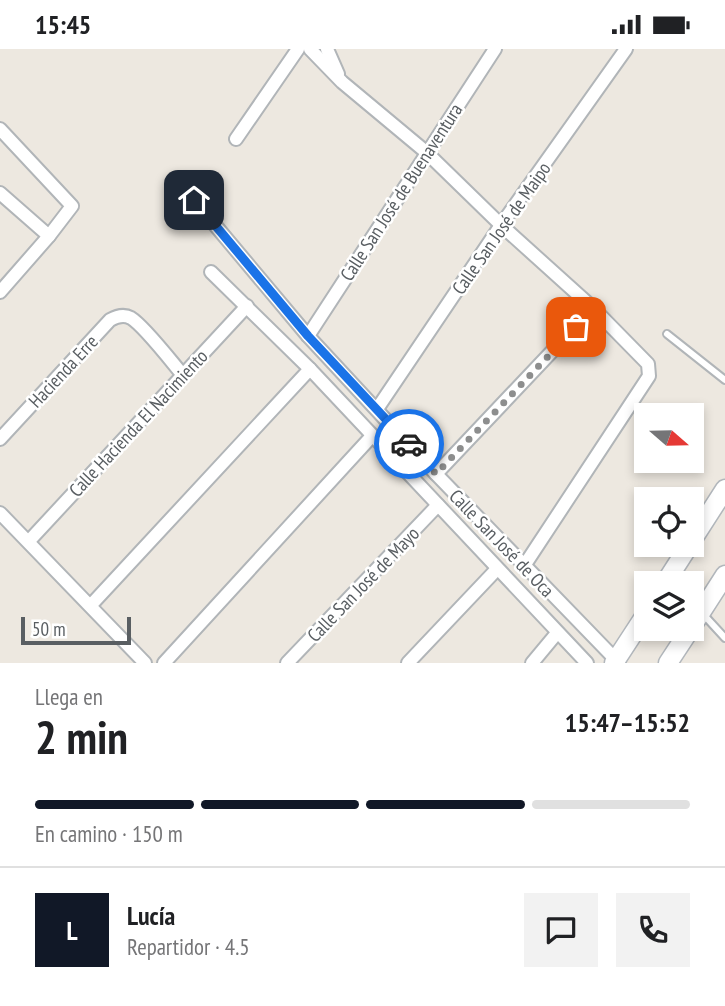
<!DOCTYPE html>
<html lang="es">
<head>
<meta charset="utf-8">
<style>
	:root { --surface:#fff; --page:#f2f2f2; --text:#202124; --muted:#757577; --line:#e0e0e0; --accent:#111827 }
	body { margin:0; font-family:"PT Sans Narrow",sans-serif; background:var(--page); color:var(--text); height:100vh; display:flex; flex-direction:column; font-size:26px; white-space:nowrap }
	* { box-sizing:border-box; margin:0 }
	p { font-size:23px; color:var(--muted) }
	.icon { flex:none; width:38px; height:38px; fill:none; stroke:currentColor; stroke-width:2; stroke-linecap:round; stroke-linejoin:round }
	.map { position:relative; height:614px; overflow:hidden }
	.details { display:flex; flex-direction:column; background:var(--surface); flex:1 }
	.details>* { flex:none }
	.needle { width:46px; rotate:110deg }
	.controls { position:absolute; left:634px; top:354px; display:grid; gap:14px }
	.controls a { display:grid; place-items:center; width:70px; height:70px; border-radius:0px; background:var(--surface); box-shadow:0 4px 10px #0003; font-size:35px }
	.scale { position:absolute; left:21px; bottom:18px; width:110px; box-sizing:border-box; padding-left:7px; border:4px solid #595e62; border-top:0; font-size:19px; line-height:24px; white-space:nowrap; color:#595e62; -webkit-text-stroke:5px #fff; paint-order:stroke }
	.pin { position:absolute; display:grid; place-items:center; width:60px; height:60px; color:#fff; margin:-30px; border-radius:14px; box-shadow:0 4px 10px #0006 }
	.courier { position:absolute; display:grid; place-items:center; width:70px; height:70px; margin:-35px; border:5px solid #1a73e8; border-radius:50%; background:#fff; color:#222; box-shadow:0 2px 9px #0007 }
	.headline em { font-style:normal; font-weight:600 }
	.headline div { display:flex; flex-direction:column-reverse }
	.headline { display:flex; align-items:center; justify-content:space-between; height:119px; padding:0 35px }
	h1 { font-size:46px; font-weight:600; line-height:52px }
	.bar { display:grid; grid-template-columns:repeat(4,1fr); gap:10px 7px; align-content:center; height:84px; padding:0 35px }
	.bar i { height:9px; border-radius:5px; background:var(--line) }
	.bar .selected { background:var(--accent) }
	.bar p { grid-column:span 4 }
	.line { display:flex; align-items:center; gap:18px; padding:0 35px; border-top:2px solid var(--line) }
	.line div { flex:1 }
	.round { display:grid; place-items:center; flex:none; width:74px; height:74px; border-radius:0px; background:var(--page) }
	.status { display:flex; justify-content:space-between; align-items:center; height:49px; padding:0 35px; background:var(--surface); direction:ltr }
	.status svg { height:19px; fill:currentColor }
	.map>svg:first-child { display:block }
	.lines { fill:none; stroke-linecap:round; stroke-linejoin:round }
	.lane-casing { stroke:#b1b5b8; stroke-width:10 }
	.street-casing { stroke:#b1b5b8; stroke-width:16 }
	.secondary-casing { stroke:#b2b7bc; stroke-width:21 }
	.lane { stroke:#fff; stroke-width:6 }
	.street { stroke:#fff; stroke-width:12 }
	.secondary { stroke:#fff; stroke-width:18 }
	.done { stroke:#8d8e8e; stroke-width:7; stroke-dasharray:0 12.6 }
	.route { stroke:#1a73e8; stroke-width:9 }
	.labels { text-anchor:middle; dominant-baseline:central; stroke-width:5; stroke-linejoin:round; paint-order:stroke }
	.street-label { font-size:19px; fill:#595e62; stroke:#fff }
</style>
</head>
<body>
<div class="status"><b>15:45</b><svg viewBox="0 0 49 12"><path d="M0 12V9h3v3zM5 12V6h3v6zM10 12V3h3v9zM15 12V0h3v12zM26 1h20v11H26zM47 4h2v5h-2z"/></svg></div>
<div class="map">
<svg width="725" height="614" viewBox="0 0 725 614">
	<rect width="100%" height="100%" fill="#ede8e0"/>
	<g class="lines">
		<defs>
			<g id="lane">
				<path d="M 667,285 L 725,331"/>
				<path d="M 703,565 L 725,589"/>
			</g>
			<g id="street">
				<path d="M 310,0 L 342,33 L 426,103 L 501,176 L 593,259 L 648,315 L 649,327 L 524,517"/>
				<path d="M 327,0 L 338,25"/>
				<path d="M 0,80 L 72,157 L 49,187 L 0,243"/>
				<path d="M 236,90 L 298,0"/>
				<path d="M 0,144 L 49,187"/>
				<path d="M 194,151 L 308,287 L 436,425 L 619,614"/>
				<path d="M 211,223 L 310,320 L 587,614"/>
				<path d="M 308,287 L 495,0"/>
				<path d="M 377,360 L 501,176 L 626,0"/>
				<path d="M 0,390 L 110,271 C 117,267 124,265 131,269 C 144,277 171,312 182,325"/>
				<path d="M 436,425 L 593,259"/>
				<path d="M 0,464 L 145,614"/>
				<path d="M 29,492 L 247,257"/>
				<path d="M 91,556 L 310,320"/>
				<path d="M 164,614 L 371,388"/>
				<path d="M 287,614 L 438,456"/>
				<path d="M 408,614 L 497,520"/>
				<path d="M 532,614 L 557,584"/>
			</g>
			<g id="secondary">
				<path d="M 691,493 L 725,440"/>
				<path d="M 665,534 L 690,495"/>
				<path d="M 691,579 L 725,526"/>
				<path d="M 614,614 L 646,565"/>
				<path d="M 668,614 L 691,579"/>
			</g>
		</defs>
		<use href="#lane" class="lane-casing"/>
		<use href="#street" class="street-casing"/>
		<use href="#secondary" class="secondary-casing"/>
		<use href="#lane" class="lane"/>
		<use href="#street" class="street"/>
		<use href="#secondary" class="secondary"/>
	</g>
	<g class="lines">
		<path class="done" d="M 409,395 L 436,425 L 576,278"/>
		<path class="route" d="M 194,151 L 308,287 L 409,395"/>
	</g>
	<g class="labels">
		<g class="street-label">
			<text transform="translate(401 143) rotate(-57)">Calle San José de Buenaventura</text>
			<text transform="translate(501 179) rotate(-55)">Calle San José de Maipo</text>
			<text transform="translate(63 322) rotate(-47)">Hacienda Erre</text>
			<text transform="translate(138 374) rotate(-47)">Calle Hacienda El Nacimiento</text>
			<text transform="translate(502 494) rotate(46)">Calle San José de Oca</text>
			<text transform="translate(363 535) rotate(-46)">Calle San José de Mayo</text>
		</g>
	</g>
</svg>
<div class="controls">
<a><svg class="needle" viewBox="-14 -14 28 28"><path d="M0-13l5 13h-10z" fill="#e53935"/><path d="M0 13l5-13h-10z" fill="#757577"/></svg></a>
<a><svg class="icon" aria-label="locate" viewBox="0 0 24 24"><circle cx="12" cy="12" r="6"/><path d="M12 2v4M12 18v4M2 12h4M18 12h4"/></svg></a>
<a><svg class="icon" aria-label="layers" viewBox="0 0 24 24"><path d="M12 4l9 5-9 5-9-5zM3 14l9 5 9-5"/></svg></a>
</div>
<div class="scale">50 m</div>
<div class="pin" style="left:576px;top:278px;background:#ea580c"><svg class="icon" aria-label="bag" viewBox="0 0 24 24"><path d="M5 8h14l-1 12H6zM9 8a3 3 0 0 1 6 0"/></svg></div>
<div class="pin" style="left:194px;top:151px;background:#1f2937"><svg class="icon" aria-label="home" viewBox="0 0 24 24"><path d="M3 11l9-7 9 7M6 9v11h12V9"/></svg></div>
<div class="courier" style="left:409px;top:395px"><svg class="icon" aria-label="car" viewBox="0 0 24 24"><path d="M5 17H2v-5l4-1 3-4h7l3 4 3 1v5h-3M9 17h6M6 11h13"/><circle cx="7" cy="17" r="2"/><circle cx="17" cy="17" r="2"/></svg></div>
</div>
<section class="details">
<div class="headline"><div><h1>2 min</h1><p>Llega en</p></div><em>15:47–15:52</em></div>
<div class="bar"><i class="selected"></i><i class="selected"></i><i class="selected"></i><i></i><p>En camino · 150 m</p></div>
<div class="line" style="height:126px"><b class="round" style="background:var(--accent);color:#fff">L</b><div><b>Lucía</b><p>Repartidor · 4.5</p></div><a class="round"><svg class="icon" aria-label="chat" viewBox="0 0 24 24"><path d="M4 5h16v11H9l-5 4z"/></svg></a><a class="round"><svg class="icon" aria-label="phone" viewBox="0 0 24 24"><path d="M5 4h4l2 5-3 2q2 4 5 5l2-3 5 2v4C11 20 4 13 5 4z"/></svg></a></div>
</section>
</body>
</html>
